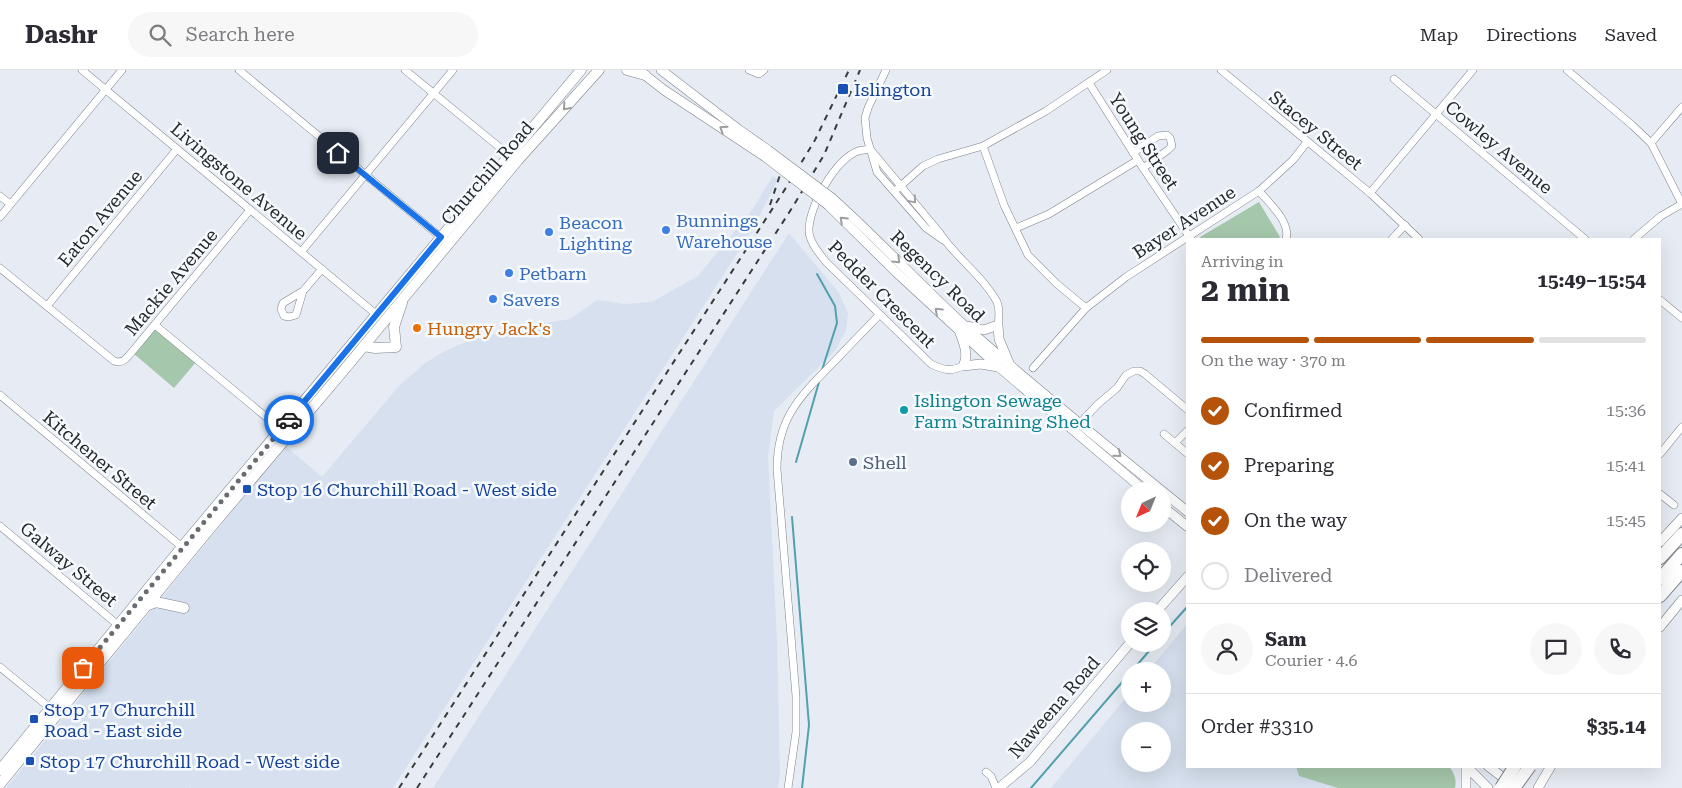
<!DOCTYPE html>
<html lang="en">
<head>
<meta charset="utf-8">
<style>
	:root { --surface:#fff; --page:#f7f7f7; --text:#2b2b33; --muted:#7c7c81; --line:#e1e1e2; --accent:#b45309 }
	body { margin:0; font-family:"Roboto Serif",serif; background:var(--page); color:var(--text); height:100vh; display:flex; flex-direction:column; font-size:19px; white-space:nowrap }
	* { box-sizing:border-box; margin:0 }
	p { font-size:16px; color:var(--muted) }
	.icon { flex:none; width:28px; height:28px; fill:none; stroke:currentColor; stroke-width:2; stroke-linecap:round; stroke-linejoin:round }
	.map { position:relative; flex:1; overflow:hidden }
	.drawer { position:absolute; left:1186px; top:168px; width:475px; height:530px; display:flex; flex-direction:column; background:var(--surface); border-radius:0px; box-shadow:0 5px 20px #0002 }
	.drawer>* { flex:none }
	.needle { width:32px; rotate:223deg }
	.buttons { position:absolute; left:1121px; top:412px; display:grid; gap:10px }
	.buttons a { display:grid; place-items:center; width:50px; height:50px; border-radius:50%; background:var(--surface); box-shadow:0 5px 20px #0002; font-size:25px }
	.pin { position:absolute; display:grid; place-items:center; width:42px; height:42px; color:#fff; margin:-21px; border-radius:10px; box-shadow:0 2px 8px #0006 }
	.courier { position:absolute; display:grid; place-items:center; width:50px; height:50px; margin:-25px; border:4px solid #1a73e8; border-radius:50%; background:#fff; color:#222; box-shadow:0 1px 6px #0007 }
	.overview em { font-style:normal; font-weight:700 }
	.overview div { display:flex; flex-direction:column-reverse }
	.overview { display:flex; align-items:center; justify-content:space-between; height:85px; padding:0 15px }
	h1 { font-size:32px; font-weight:700; line-height:38px }
	.bar { display:grid; grid-template-columns:repeat(4,1fr); gap:8px 5px; align-content:center; height:60px; padding:0 15px }
	.bar i { height:6px; border-radius:4px; background:var(--line) }
	.bar .current { background:var(--accent) }
	.bar p { grid-column:span 4 }
	.line { display:flex; align-items:center; gap:12px; padding:0 15px; border-top:1px solid var(--line) }
	.line div { flex:1 }
	.round { display:grid; place-items:center; flex:none; width:52px; height:52px; border-radius:26px; background:var(--page) }
	ol { padding:0 15px; list-style:none }
	li { display:flex; align-items:center; gap:15px; height:55px }
	li p { margin-inline-start:auto }
	li .icon { padding:5px; border-radius:50%; background:var(--accent); color:#fff; stroke-width:4 }
	li:last-child { color:var(--muted) }
	li i { width:28px; height:28px; border:2px solid var(--line); border-radius:50% }
	header { display:flex; align-items:center; gap:30px; box-sizing:border-box; height:70px; padding:0 25px; background:var(--surface); border-bottom:1px solid var(--line) }
	header strong { font-size:24px }
	nav { display:flex; gap:28px; margin-inline-start:auto; font-size:18px }
	.search { width:350px; height:45px; background:var(--page); display:flex; align-items:center; gap:12px; box-sizing:border-box; padding:0 18px; border-radius:28px; color:var(--muted); font-size:19px }
	.map>svg:first-child { display:block }
	.built { fill:#d6e0ee; fill-rule:evenodd }
	.green { fill:#a5c7ab }
	.lines { fill:none; stroke-linecap:round; stroke-linejoin:round }
	.stream { stroke:#53a0ac; stroke-width:2 }
	.minor-casing { stroke:#7c8188; stroke-width:8 }
	.tertiary-casing { stroke:#7c8188; stroke-width:10 }
	.secondary-casing { stroke:#7c8188; stroke-width:10 }
	.primary-casing { stroke:#7c8188; stroke-width:11 }
	.motorway-casing { stroke:#7c8188; stroke-width:14 }
	.minor { stroke:#fff; stroke-width:7 }
	.tertiary { stroke:#fff; stroke-width:9 }
	.secondary { stroke:#fff; stroke-width:9 }
	.primary { stroke:#fff; stroke-width:10 }
	.motorway { stroke:#fff; stroke-width:12 }
	.rail { stroke:#393b3d; stroke-width:2; stroke-dasharray:6 6; stroke-linecap:butt }
	.secondary-bridge-casing { stroke:#7c8188; stroke-width:10; stroke-linecap:butt }
	.motorway-bridge-casing { stroke:#7c8188; stroke-width:14; stroke-linecap:butt }
	.secondary-bridge { stroke:#fff; stroke-width:9 }
	.motorway-bridge { stroke:#fff; stroke-width:12 }
	.oneway { stroke:#9d9e9f }
	.done { stroke:#696c70; stroke-width:5; stroke-dasharray:0 9 }
	.route { stroke:#1a73e8; stroke-width:6 }
	.transit-dot { fill:#1a4fb4; stroke:#f6fafe; stroke-width:2 }
	.shop-dot { fill:#3f7fe0; stroke:#f6fafe; stroke-width:2 }
	.food-dot { fill:#e8710a; stroke:#f6fafe; stroke-width:2 }
	.culture-dot { fill:#0f9aa8; stroke:#f6fafe; stroke-width:2 }
	.service-dot { fill:#5c6f8a; stroke:#f6fafe; stroke-width:2 }
	.labels { text-anchor:middle; dominant-baseline:central; stroke-width:5; stroke-linejoin:round; paint-order:stroke }
	.transit-label { font-size:18px; fill:#164399; stroke:#f6fafe; text-anchor:start }
	.street-label { font-size:18px; fill:#252729; stroke:#f6fafe }
	.shop-label { font-size:18px; fill:#366cbe; stroke:#f6fafe; text-anchor:start }
	.food-label { font-size:18px; fill:#c56008; stroke:#f6fafe; text-anchor:start }
	.culture-label { font-size:18px; fill:#0d838f; stroke:#f6fafe; text-anchor:start }
	.service-label { font-size:18px; fill:#4e5e75; stroke:#f6fafe; text-anchor:start }
</style>
</head>
<body>
<header>
<strong>Dashr</strong>
<div class="search"><svg class="icon" aria-label="search" viewBox="0 0 24 24"><circle cx="10" cy="10" r="6"/><path d="M15 15l6 6"/></svg>Search here</div>
<nav><a>Map</a><a>Directions</a><a>Saved</a></nav>
</header>
<div class="map">
<svg width="1682" height="718" viewBox="0 0 1682 718">
	<rect width="100%" height="100%" fill="#e7ecf4"/>
	<g class="built">
		<path d="M 773,106 L 778,109 L 753,159 L 393,718 L 190,718 L 192,714 L 189,718 L 6,718 L 248,422 L 287,377 L 322,407 L 398,317 L 425,293 L 445,281 L 466,272 L 522,257 L 570,249 L 597,230 L 625,234 L 652,232 L 698,206 L 752,140 Z"/>
		<path d="M 789,163 L 839,223 L 848,243 L 846,260 L 835,281 L 774,341 L 768,386 L 777,570 L 780,704 L 778,718 L 433,718 Z"/>
		<path d="M 1187,554 L 1188,696 L 1449,696 L 1455,708 L 1455,718 L 1051,718 L 1130,623 L 1130,634 L 1162,634 L 1162,601 L 1148,601 ZM 1130,661 L 1162,661 L 1162,694 L 1130,694 Z"/>
	</g>
	<g class="green">
		<path d="M 1259,132 L 1280,167 L 1278,169 L 1201,169 L 1200,167 Z"/>
		<path d="M 155,257 L 196,292 L 174,318 L 133,283 Z"/>
		<path d="M 1296,696 L 1449,696 C 1454,703 1457,710 1455,718 L 1338,718 L 1299,706 Z"/>
	</g>
	<g class="lines">
		<g class="stream">
			<path d="M 817,204 L 835,236 L 837,253 L 822,300"/>
			<path d="M 796,392 L 819,312"/>
			<path d="M 792,447 L 809,655 L 802,718"/>
			<path d="M 1162,565 L 1188,536"/>
			<path d="M 1132,601 L 1155,574"/>
			<path d="M 1031,718 L 1130,603"/>
		</g>
		<defs>
			<g id="minor">
				<path d="M 82,0 L 377,245"/>
				<path d="M 239,0 L 443,169"/>
				<path d="M 405,0 L 509,85"/>
				<path d="M 749,0 L 759,4 L 764,0"/>
				<path d="M 886,0 L 868,38 L 865,48 L 867,68 L 877,102 L 926,158 L 943,170"/>
				<path d="M 1221,0 L 1370,123 L 1419,169"/>
				<path d="M 1567,0 L 1632,55 L 1651,73 L 1682,134"/>
				<path d="M 1394,9 L 1585,169"/>
				<path d="M 1089,13 L 1143,98 L 1191,169"/>
				<path d="M 1651,73 L 1682,37"/>
				<path d="M 983,76 L 1004,135 L 1028,185 L 1057,214 L 1086,238"/>
				<path d="M 870,79 C 866,80 861,80 858,81 C 835,90 811,134 809,158 C 808,171 819,183 826,192 L 931,294 C 943,300 951,302 963,296"/>
				<path d="M 870,79 L 939,162 C 955,187 983,206 997,232 C 1000,239 999,248 998,255"/>
				<path d="M 1133,83 L 1158,66 L 1167,65 L 1170,68 L 1172,76 L 1168,80 L 1143,98"/>
				<path d="M 895,121 L 923,96 L 938,89 L 983,76 L 1046,41 L 1107,0"/>
				<path d="M 1259,121 C 1269,133 1291,152 1286,169"/>
				<path d="M 1370,123 L 1473,0"/>
				<path d="M 0,126 L 10,134"/>
				<path d="M 0,147 L 122,0"/>
				<path d="M 1016,158 L 1049,144 L 1138,90"/>
				<path d="M 1392,169 L 1405,155"/>
				<path d="M 1634,169 L 1661,146 L 1682,134"/>
				<path d="M 301,182 L 453,0"/>
				<path d="M 0,198 L 114,291 C 122,294 126,289 131,283 L 250,140"/>
				<path d="M 303,221 L 296,245 L 289,247 L 284,246 L 281,239 L 283,233 L 303,221 L 322,199"/>
				<path d="M 1660,230 L 1682,248"/>
				<path d="M 47,236 L 177,79"/>
				<path d="M 155,255 L 283,361"/>
				<path d="M 1033,298 L 1086,238 L 1126,207 L 1259,121 L 1293,90 L 1307,72"/>
				<path d="M 0,325 L 182,477"/>
				<path d="M 1080,353 L 1098,334 L 1117,318 L 1126,305 L 1134,301 L 1140,301 L 1145,304 L 1188,340"/>
				<path d="M 1164,364 L 1188,384"/>
				<path d="M 1175,373 L 1188,360"/>
				<path d="M 1660,384 L 1682,357"/>
				<path d="M 1660,424 L 1674,435"/>
				<path d="M 0,456 L 118,555"/>
				<path d="M 0,597 L 50,638"/>
				<path d="M 986,702 L 991,706 L 996,718"/>
				<path d="M 788,718 L 796,662 L 796,626 L 777,399 C 777,350 798,328 831,295 C 847,278 863,262 879,245"/>
			</g>
			<g id="tertiary">
				<path d="M 1157,541 L 1188,506"/>
				<path d="M 999,718 L 1030,692 L 1130,573"/>
			</g>
			<g id="secondary">
				<path d="M 661,0 L 738,59 L 768,80"/>
				<path d="M 641,2 L 664,20 L 764,86"/>
				<path d="M 832,128 C 878,169 920,215 966,257 C 1038,321 1113,381 1188,442"/>
				<path d="M 828,135 L 897,203 L 1000,298 L 1145,421"/>
				<path d="M 968,256 L 984,260 L 998,255 L 999,269 L 1009,293"/>
				<path d="M 960,263 C 964,274 969,285 963,296 L 981,294 L 998,297"/>
				<path d="M 1162,436 L 1188,457"/>
				<path d="M 1660,472 L 1682,448"/>
				<path d="M 1660,557 L 1682,530"/>
				<path d="M 1466,696 L 1488,718"/>
				<path d="M 1466,696 L 1466,718"/>
				<path d="M 1488,696 L 1510,713"/>
				<path d="M 1538,718 L 1551,696"/>
			</g>
			<g id="primary">
				<path d="M 627,0 L 645,5"/>
				<path d="M 364,276 L 375,278 L 396,277 L 394,257 L 402,233"/>
				<path d="M 148,535 L 156,532 L 184,538"/>
				<path d="M 0,700 L 182,477 L 581,0"/>
				<path d="M 0,714 L 212,456 L 344,300 L 518,90 L 599,0"/>
			</g>
			<g id="motorway">
				<path d="M 1660,488 L 1682,464"/>
				<path d="M 1660,509 L 1682,484"/>
				<path d="M 1660,526 L 1682,501"/>
			</g>
		</defs>
		<use href="#minor" class="minor-casing"/>
		<use href="#tertiary" class="tertiary-casing"/>
		<use href="#secondary" class="secondary-casing"/>
		<use href="#primary" class="primary-casing"/>
		<use href="#motorway" class="motorway-casing"/>
		<use href="#minor" class="minor"/>
		<use href="#tertiary" class="tertiary"/>
		<use href="#secondary" class="secondary"/>
		<use href="#primary" class="primary"/>
		<use href="#motorway" class="motorway"/>
		<g class="rail">
			<path d="M 770,135 L 782,99"/>
			<path d="M 399,718 L 789,113 L 815,70 L 849,0"/>
			<path d="M 417,718 L 792,138 L 824,85 L 860,0"/>
		</g>
		<defs>
			<g id="secondary-bridge">
				<path d="M 768,80 L 832,128"/>
				<path d="M 764,86 L 828,135"/>
			</g>
			<g id="motorway-bridge">
				<path d="M 1501,718 L 1515,696"/>
				<path d="M 1514,718 L 1530,696"/>
			</g>
		</defs>
		<use href="#secondary-bridge" class="secondary-bridge-casing"/>
		<use href="#motorway-bridge" class="motorway-bridge-casing"/>
		<use href="#secondary-bridge" class="secondary-bridge"/>
		<use href="#motorway-bridge" class="motorway-bridge"/>
	</g>
	<defs><path id="oneway-chevron" d="M-2-3.5L2.5 0L-2 3.5" fill="none" stroke-width="1.6" stroke-linecap="round" stroke-linejoin="round" transform="scale(1.25)"/></defs>
	<g class="oneway">
		<use href="#oneway-chevron" transform="translate(566 37) rotate(132)"/>
		<use href="#oneway-chevron" transform="translate(723 59) rotate(-147)"/>
		<use href="#oneway-chevron" transform="translate(913 130) rotate(50)"/>
		<use href="#oneway-chevron" transform="translate(843 150) rotate(-136)"/>
		<use href="#oneway-chevron" transform="translate(897 190) rotate(44)"/>
		<use href="#oneway-chevron" transform="translate(938 241) rotate(-137)"/>
		<use href="#oneway-chevron" transform="translate(1118 384) rotate(39)"/>
	</g>
	<g class="lines">
		<path class="done" d="M 83,598 L 289,350"/>
		<path class="route" d="M 289,350 L 441,167 L 338,83"/>
	</g>
	<g class="transit-dot">
		<rect x="837" y="13" width="12" height="12" rx="2.5"/>
		<rect x="242" y="414" width="10" height="10" rx="2.5"/>
		<rect x="29" y="644" width="10" height="10" rx="2.5"/>
		<rect x="25" y="686" width="10" height="10" rx="2.5"/>
	</g>
	<g class="shop-dot">
		<circle cx="666" cy="160" r="5"/>
		<circle cx="549" cy="162" r="5"/>
		<circle cx="509" cy="203" r="5"/>
		<circle cx="493" cy="229" r="5"/>
	</g>
	<circle class="food-dot" cx="417" cy="258" r="5"/>
	<circle class="culture-dot" cx="904" cy="340" r="5"/>
	<circle class="service-dot" cx="853" cy="392" r="5"/>
	<g class="labels">
		<g class="transit-label">
			<text x="854" y="19">Islington</text>
			<text x="257" y="419">Stop 16 Churchill Road - West side</text>
			<text x="44" y="639">Stop 17 Churchill<tspan x="44" dy="21">Road - East side</tspan></text>
			<text x="40" y="691">Stop 17 Churchill Road - West side</text>
		</g>
		<g class="street-label">
			<text transform="translate(1316 60) rotate(39)">Stacey Street</text>
			<text transform="translate(1144 71) rotate(57)">Young Street</text>
			<text transform="translate(1499 77) rotate(40)">Cowley Avenue</text>
			<text transform="translate(487 103) rotate(-49)">Churchill Road</text>
			<text transform="translate(239 111) rotate(40)">Livingstone Avenue</text>
			<text transform="translate(100 148) rotate(-50)">Eaton Avenue</text>
			<text transform="translate(1184 152) rotate(-33)">Bayer Avenue</text>
			<text transform="translate(938 206) rotate(44)">Regency Road</text>
			<text transform="translate(171 212) rotate(-50)">Mackie Avenue</text>
			<text transform="translate(882 224) rotate(45)">Pedder Crescent</text>
			<text transform="translate(100 390) rotate(40)">Kitchener Street</text>
			<text transform="translate(69 494) rotate(40)">Galway Street</text>
			<text transform="translate(1054 637) rotate(-49)">Naweena Road</text>
		</g>
		<g class="shop-label">
			<text x="676" y="150">Bunnings<tspan x="676" dy="21">Warehouse</tspan></text>
			<text x="559" y="152">Beacon<tspan x="559" dy="21">Lighting</tspan></text>
			<text x="519" y="203">Petbarn</text>
			<text x="503" y="229">Savers</text>
		</g>
		<g class="food-label">
			<text x="427" y="258">Hungry Jack's</text>
		</g>
		<g class="culture-label">
			<text x="914" y="330">Islington Sewage<tspan x="914" dy="21">Farm Straining Shed</tspan></text>
		</g>
		<g class="service-label">
			<text x="863" y="392">Shell</text>
		</g>
	</g>
</svg>
<div class="buttons">
<a><svg class="needle" viewBox="-14 -14 28 28"><path d="M0-13l5 13h-10z" fill="#e53935"/><path d="M0 13l5-13h-10z" fill="#7c7c81"/></svg></a>
<a><svg class="icon" aria-label="locate" viewBox="0 0 24 24"><circle cx="12" cy="12" r="6"/><path d="M12 2v4M12 18v4M2 12h4M18 12h4"/></svg></a>
<a><svg class="icon" aria-label="layers" viewBox="0 0 24 24"><path d="M12 4l9 5-9 5-9-5zM3 14l9 5 9-5"/></svg></a>
<a>+</a>
<a>−</a>
</div>
<div class="pin" style="left:83px;top:598px;background:#ea580c"><svg class="icon" aria-label="bag" viewBox="0 0 24 24"><path d="M5 8h14l-1 12H6zM9 8a3 3 0 0 1 6 0"/></svg></div>
<div class="pin" style="left:338px;top:83px;background:#1f2937"><svg class="icon" aria-label="home" viewBox="0 0 24 24"><path d="M3 11l9-7 9 7M6 9v11h12V9"/></svg></div>
<div class="courier" style="left:289px;top:350px"><svg class="icon" aria-label="car" viewBox="0 0 24 24"><path d="M5 17H2v-5l4-1 3-4h7l3 4 3 1v5h-3M9 17h6M6 11h13"/><circle cx="7" cy="17" r="2"/><circle cx="17" cy="17" r="2"/></svg></div>
<section class="drawer">
<div class="overview"><div><h1>2 min</h1><p>Arriving in</p></div><em>15:49–15:54</em></div>
<div class="bar"><i class="current"></i><i class="current"></i><i class="current"></i><i></i><p>On the way · 370 m</p></div>
<ol>
<li><svg class="icon" aria-label="check" viewBox="0 0 24 24"><path d="M5 12l5 5 9-10"/></svg>Confirmed<p>15:36</p></li>
<li><svg class="icon" aria-label="check" viewBox="0 0 24 24"><path d="M5 12l5 5 9-10"/></svg>Preparing<p>15:41</p></li>
<li><svg class="icon" aria-label="check" viewBox="0 0 24 24"><path d="M5 12l5 5 9-10"/></svg>On the way<p>15:45</p></li>
<li><i></i>Delivered</li>
</ol>
<div class="line" style="height:90px"><a class="round"><svg class="icon" aria-label="person" viewBox="0 0 24 24"><circle cx="12" cy="8" r="4"/><path d="M4 21q1-7 8-7t8 7"/></svg></a><div><b>Sam</b><p>Courier · 4.6</p></div><a class="round"><svg class="icon" aria-label="chat" viewBox="0 0 24 24"><path d="M4 5h16v11H9l-5 4z"/></svg></a><a class="round"><svg class="icon" aria-label="phone" viewBox="0 0 24 24"><path d="M5 4h4l2 5-3 2q2 4 5 5l2-3 5 2v4C11 20 4 13 5 4z"/></svg></a></div>
<div class="line" style="height:65px"><div>Order #3310</div><b>$35.14</b></div>
</section>
</div>
</body>
</html>
